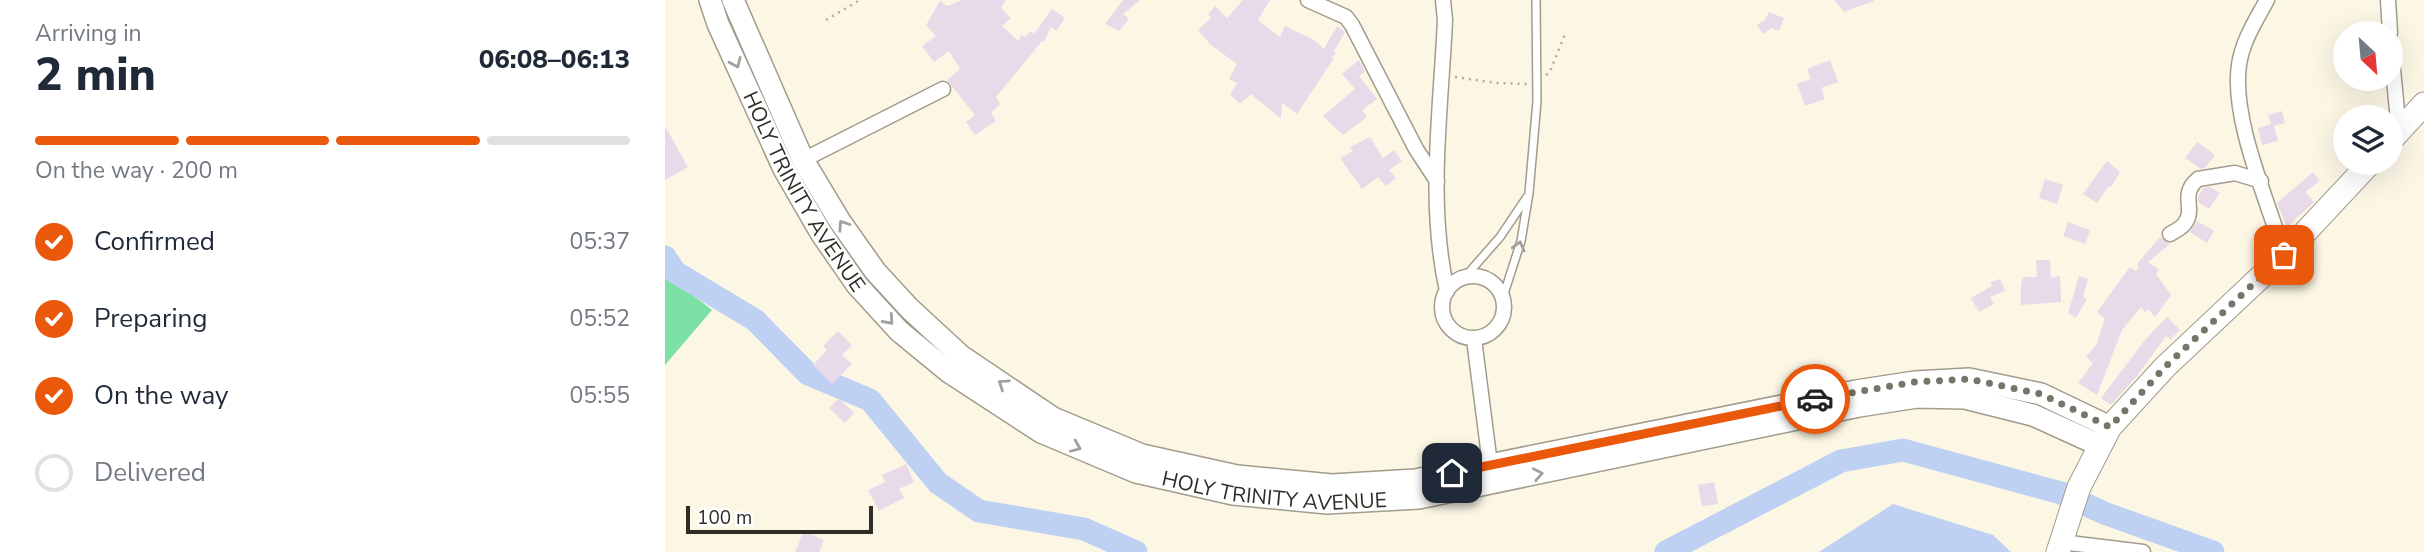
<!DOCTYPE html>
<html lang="en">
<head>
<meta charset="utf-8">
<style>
	:root { --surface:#fff; --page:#f2f2f3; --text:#1f2937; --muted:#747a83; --line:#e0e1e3; --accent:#ea580c }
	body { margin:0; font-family:"Nunito Sans",sans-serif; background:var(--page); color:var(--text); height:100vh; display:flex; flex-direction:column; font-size:26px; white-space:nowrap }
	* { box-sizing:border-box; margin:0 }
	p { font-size:23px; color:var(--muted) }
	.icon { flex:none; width:38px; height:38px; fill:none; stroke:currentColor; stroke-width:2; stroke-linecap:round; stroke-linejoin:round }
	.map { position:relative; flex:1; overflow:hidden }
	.drawer { display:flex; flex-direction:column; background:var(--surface); width:665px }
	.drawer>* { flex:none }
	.needle { width:46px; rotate:154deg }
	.tools { position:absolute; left:1668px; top:21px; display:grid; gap:14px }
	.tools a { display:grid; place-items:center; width:70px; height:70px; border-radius:50%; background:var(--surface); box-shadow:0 7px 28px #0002; font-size:35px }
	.scale { position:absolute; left:21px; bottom:18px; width:187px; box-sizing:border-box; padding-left:7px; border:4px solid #2f2d26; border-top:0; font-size:19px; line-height:24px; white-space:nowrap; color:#2f2d26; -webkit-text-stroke:5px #fff; paint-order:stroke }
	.pin { position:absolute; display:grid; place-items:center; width:60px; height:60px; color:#fff; margin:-30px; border-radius:14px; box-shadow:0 4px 10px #0006 }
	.courier { position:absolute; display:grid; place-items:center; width:70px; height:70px; margin:-35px; border:5px solid #ea580c; border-radius:50%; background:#fff; color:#222; box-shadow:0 2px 9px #0007 }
	.headline em { font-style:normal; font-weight:800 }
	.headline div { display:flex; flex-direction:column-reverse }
	.headline { display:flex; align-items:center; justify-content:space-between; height:119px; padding:0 35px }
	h1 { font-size:46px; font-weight:800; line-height:52px }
	.bar { display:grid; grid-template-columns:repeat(4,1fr); gap:10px 7px; align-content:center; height:84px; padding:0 35px }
	.bar i { height:9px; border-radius:5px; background:var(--line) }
	.bar .active { background:var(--accent) }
	.bar p { grid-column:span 4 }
	ol { padding:0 35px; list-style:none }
	li { display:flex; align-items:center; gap:21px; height:77px }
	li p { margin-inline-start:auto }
	li .icon { padding:7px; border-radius:50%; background:var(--accent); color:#fff; stroke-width:4 }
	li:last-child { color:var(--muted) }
	li i { width:38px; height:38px; border:4px solid var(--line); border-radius:50% }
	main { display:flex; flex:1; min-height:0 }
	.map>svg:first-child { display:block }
	.forest { fill:#7be1a5 }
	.water { fill:#bed1f3 }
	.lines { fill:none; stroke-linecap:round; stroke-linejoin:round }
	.river { stroke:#bed1f3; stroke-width:23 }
	.building { fill:#e8dae9 }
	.service-casing { stroke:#a19c8b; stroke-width:10 }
	.minor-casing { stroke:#a19c8b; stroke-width:17 }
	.secondary-casing { stroke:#a19c8b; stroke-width:24 }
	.primary-casing { stroke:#a19c8b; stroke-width:25 }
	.path { stroke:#b0ac9e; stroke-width:2.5; stroke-dasharray:2 5; stroke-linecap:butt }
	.service { stroke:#fff; stroke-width:7 }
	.minor { stroke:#fff; stroke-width:14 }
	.secondary { stroke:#fff; stroke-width:21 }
	.primary { stroke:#fff; stroke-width:23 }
	.oneway { stroke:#a1a09d }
	.done { stroke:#777469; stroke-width:7; stroke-dasharray:0 12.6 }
	.route { stroke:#ea580c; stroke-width:9 }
	.labels { text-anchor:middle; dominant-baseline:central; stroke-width:6; stroke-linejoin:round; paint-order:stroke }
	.street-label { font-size:21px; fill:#2f2d26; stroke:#fff }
</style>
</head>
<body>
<main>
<section class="drawer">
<div class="headline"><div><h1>2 min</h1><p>Arriving in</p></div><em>06:08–06:13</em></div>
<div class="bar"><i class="active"></i><i class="active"></i><i class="active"></i><i></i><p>On the way · 200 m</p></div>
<ol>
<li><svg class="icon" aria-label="check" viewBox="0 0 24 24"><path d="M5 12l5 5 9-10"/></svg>Confirmed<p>05:37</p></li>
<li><svg class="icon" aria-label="check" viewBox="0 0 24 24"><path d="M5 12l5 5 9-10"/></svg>Preparing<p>05:52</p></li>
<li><svg class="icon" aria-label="check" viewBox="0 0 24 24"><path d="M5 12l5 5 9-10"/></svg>On the way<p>05:55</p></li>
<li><i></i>Delivered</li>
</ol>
</section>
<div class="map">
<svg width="1759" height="552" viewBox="0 0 1759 552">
	<rect width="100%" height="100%" fill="#fcf7e5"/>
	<path class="forest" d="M 0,271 L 3,276 L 47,310 L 0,365 Z"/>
	<path class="water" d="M 1228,504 L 1328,535 L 1346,552 L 1154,552 Z"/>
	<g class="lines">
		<g class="river">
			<path d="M 0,257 L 10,272 L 90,320 L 143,374 L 205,400 L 273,483 L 314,511 L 419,529 L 471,552"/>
			<path d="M 1001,552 L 1176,461 L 1238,450 L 1396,493 L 1439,513 L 1548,552"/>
		</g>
	</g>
	<g class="building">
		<path d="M 297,0 L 341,0 L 336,8 L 346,18 L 337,26 L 353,41 L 357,35 L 360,37 L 366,31 L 369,34 L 387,9 L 400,18 L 391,31 L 386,27 L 379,42 L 377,41 L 331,97 L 335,104 L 326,113 L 331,121 L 310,135 L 301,122 L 310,115 L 282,80 L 295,69 L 284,51 L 269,62 L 257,46 L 271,36 L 261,25 L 275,1 L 282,6 Z"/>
		<path d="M 458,0 L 475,0 L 458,14 L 464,19 L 454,31 L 440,24 Z"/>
		<path d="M 578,0 L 605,0 L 593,20 L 615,37 L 620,26 L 649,40 L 659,49 L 672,26 L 680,32 L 669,51 L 671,53 L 667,57 L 669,58 L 632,114 L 617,103 L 616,119 L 586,94 L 575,104 L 565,94 L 572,83 L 564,79 L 572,64 L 546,45 L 533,30 L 546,18 L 543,14 L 550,6 L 562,18 Z"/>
		<path d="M 1169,0 L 1208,0 L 1209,1 L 1179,12 Z"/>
		<path d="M 1104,12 L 1119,18 L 1114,31 L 1107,28 L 1098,34 L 1092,25 L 1100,20 Z"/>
		<path d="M 694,60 L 700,71 L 694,76 L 712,99 L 697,110 L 702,117 L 678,135 L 658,116 L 690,89 L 677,74 Z"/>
		<path d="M 1165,60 L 1173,82 L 1156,88 L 1160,99 L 1140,106 L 1132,84 L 1146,79 L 1142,69 Z"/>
		<path d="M 1617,111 L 1620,123 L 1609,126 L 1613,141 L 1597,145 L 1593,128 L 1606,124 L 1603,115 Z"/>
		<path d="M 0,126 L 23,167 L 0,180 Z"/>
		<path d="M 705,137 L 718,158 L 729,150 L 737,161 L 724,170 L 731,178 L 721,186 L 713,177 L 697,189 L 675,158 L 688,151 L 685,147 Z"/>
		<path d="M 1532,142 L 1550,155 L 1540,168 L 1536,169 L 1520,158 Z"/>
		<path d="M 1442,161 L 1455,172 L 1446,187 L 1444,186 L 1432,203 L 1418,194 Z"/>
		<path d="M 1648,172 L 1655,181 L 1640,192 L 1649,202 L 1622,227 L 1612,203 Z"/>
		<path d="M 1380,179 L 1398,185 L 1392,204 L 1374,198 Z"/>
		<path d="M 1545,187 L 1555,193 L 1544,209 L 1533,202 L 1533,197 L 1538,188 Z"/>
		<path d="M 1532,221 L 1549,231 L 1542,243 L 1525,232 Z"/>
		<path d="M 1403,222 L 1425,230 L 1420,244 L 1398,236 Z"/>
		<path d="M 1495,237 L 1505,244 L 1483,262 L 1494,270 L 1491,274 L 1506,295 L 1490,317 L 1483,309 L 1480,312 L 1476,307 L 1457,330 L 1432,395 L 1413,383 L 1428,363 L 1421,357 L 1431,345 L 1440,319 L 1432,312 L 1465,267 L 1471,271 L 1474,267 L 1472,264 Z"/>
		<path d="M 1371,260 L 1385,260 L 1386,278 L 1395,276 L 1396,302 L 1356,305 L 1356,284 L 1358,277 L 1372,277 Z"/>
		<path d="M 1414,276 L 1423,279 L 1418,297 L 1422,299 L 1411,318 L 1403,313 Z"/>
		<path d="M 1335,279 L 1340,291 L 1325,297 L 1329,304 L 1314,312 L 1306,298 L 1327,286 L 1326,282 Z"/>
		<path d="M 1502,317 L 1515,330 L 1505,340 L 1501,336 L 1472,376 L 1446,405 L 1436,398 L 1481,339 Z"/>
		<path d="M 173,331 L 187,345 L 177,355 L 187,364 L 167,384 L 148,365 L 162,350 L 158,346 Z"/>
		<path d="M 174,398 L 189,413 L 180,423 L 164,408 Z"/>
		<path d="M 241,464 L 249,482 L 234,489 L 239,498 L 214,511 L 203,490 L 220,482 L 217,475 Z"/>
		<path d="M 1049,482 L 1053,504 L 1037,506 L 1033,485 Z"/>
		<path d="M 139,531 L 159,540 L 154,552 L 130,552 Z"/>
	</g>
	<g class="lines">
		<defs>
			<g id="service">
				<path d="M 800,277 L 835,237 L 862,197"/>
				<path d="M 838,297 L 856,241 L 864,193 L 872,101 L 871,0"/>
			</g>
			<g id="minor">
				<path d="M 643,0 L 681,17 L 687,25 L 751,149 L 772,181"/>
				<path d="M 778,0 L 780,20 C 776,110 762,202 782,291"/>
				<path d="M 1602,0 C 1591,20 1577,42 1574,65 C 1566,119 1603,201 1619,255"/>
				<path d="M 1723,0 L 1725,33"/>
				<path d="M 1726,49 L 1734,131"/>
				<path d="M 138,160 L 278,89"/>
				<path d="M 1505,234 C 1510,231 1517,228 1520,223 C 1531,208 1514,195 1533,179 L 1570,173 L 1596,181"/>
				<circle cx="808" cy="307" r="31"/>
				<path d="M 809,339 L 826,472"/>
				<path d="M 1396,542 L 1478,552"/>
			</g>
			<g id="secondary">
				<path id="s1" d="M 45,0 L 53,24 L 119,169 L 156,233 L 192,285 L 234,331 L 284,372 L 376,432 L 471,472 L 568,494 L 662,503 L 754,498 L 1194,406 L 1252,397 L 1300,398 L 1368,415 L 1434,445"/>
				<path d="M 68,0 L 138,160 L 174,220 L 210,271 L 244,308 L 296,356 L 388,418 L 477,455 L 572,476 L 667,485 L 750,480 L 1191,391 L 1250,382 L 1304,379 L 1376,394 L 1445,427"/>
			</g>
			<g id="primary">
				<path d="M 1726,140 L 1759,104"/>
				<path d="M 1393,552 L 1414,487 L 1445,427 L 1500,367 L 1619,255 L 1705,163"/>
			</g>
		</defs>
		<use href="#service" class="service-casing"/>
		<use href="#minor" class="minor-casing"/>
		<use href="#secondary" class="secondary-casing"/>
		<use href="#primary" class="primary-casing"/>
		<g class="path">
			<path d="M 161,20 L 195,0"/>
			<path d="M 881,75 L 885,72 L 900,34"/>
			<path d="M 790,77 L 832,83 L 863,84"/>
		</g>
		<use href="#service" class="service"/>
		<use href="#minor" class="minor"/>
		<use href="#secondary" class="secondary"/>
		<use href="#primary" class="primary"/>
	</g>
	<defs><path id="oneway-chevron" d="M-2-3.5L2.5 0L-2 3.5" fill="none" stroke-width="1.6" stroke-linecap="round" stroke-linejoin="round" transform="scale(1.75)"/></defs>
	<g class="oneway">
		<use href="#oneway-chevron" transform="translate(71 63) rotate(66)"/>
		<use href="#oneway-chevron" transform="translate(178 225) rotate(-124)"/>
		<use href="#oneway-chevron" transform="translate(854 246) rotate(-75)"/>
		<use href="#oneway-chevron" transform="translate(224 320) rotate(48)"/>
		<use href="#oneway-chevron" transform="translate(338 384) rotate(-146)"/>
		<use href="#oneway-chevron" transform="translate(411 447) rotate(23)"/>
		<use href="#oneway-chevron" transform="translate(873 474) rotate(-11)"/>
	</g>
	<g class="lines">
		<path class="done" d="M 1150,399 L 1250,382 L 1304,379 L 1376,394 L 1445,427 L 1500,367 L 1619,255"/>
		<path class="route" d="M 787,473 L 1150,399"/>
	</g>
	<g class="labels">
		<g class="street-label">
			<text stroke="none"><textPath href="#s1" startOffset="214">HOLY TRINITY AVENUE</textPath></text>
			<text stroke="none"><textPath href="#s1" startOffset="802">HOLY TRINITY AVENUE</textPath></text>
		</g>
	</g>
</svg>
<div class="tools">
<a><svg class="needle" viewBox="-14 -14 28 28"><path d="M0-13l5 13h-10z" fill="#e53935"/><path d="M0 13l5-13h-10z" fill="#747a83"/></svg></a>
<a><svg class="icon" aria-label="layers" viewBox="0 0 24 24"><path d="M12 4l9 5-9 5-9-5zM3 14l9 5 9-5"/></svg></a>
</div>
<div class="scale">100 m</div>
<div class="pin" style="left:1619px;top:255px;background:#ea580c"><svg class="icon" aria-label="bag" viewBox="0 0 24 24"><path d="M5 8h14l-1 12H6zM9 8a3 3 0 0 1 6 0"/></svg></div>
<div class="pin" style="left:787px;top:473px;background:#1f2937"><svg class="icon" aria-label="home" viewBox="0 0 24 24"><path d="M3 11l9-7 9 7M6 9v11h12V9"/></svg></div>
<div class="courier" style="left:1150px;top:399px"><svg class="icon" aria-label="car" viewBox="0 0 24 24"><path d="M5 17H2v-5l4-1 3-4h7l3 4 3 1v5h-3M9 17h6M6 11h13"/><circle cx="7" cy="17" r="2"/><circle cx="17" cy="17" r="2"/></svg></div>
</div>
</main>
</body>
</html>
